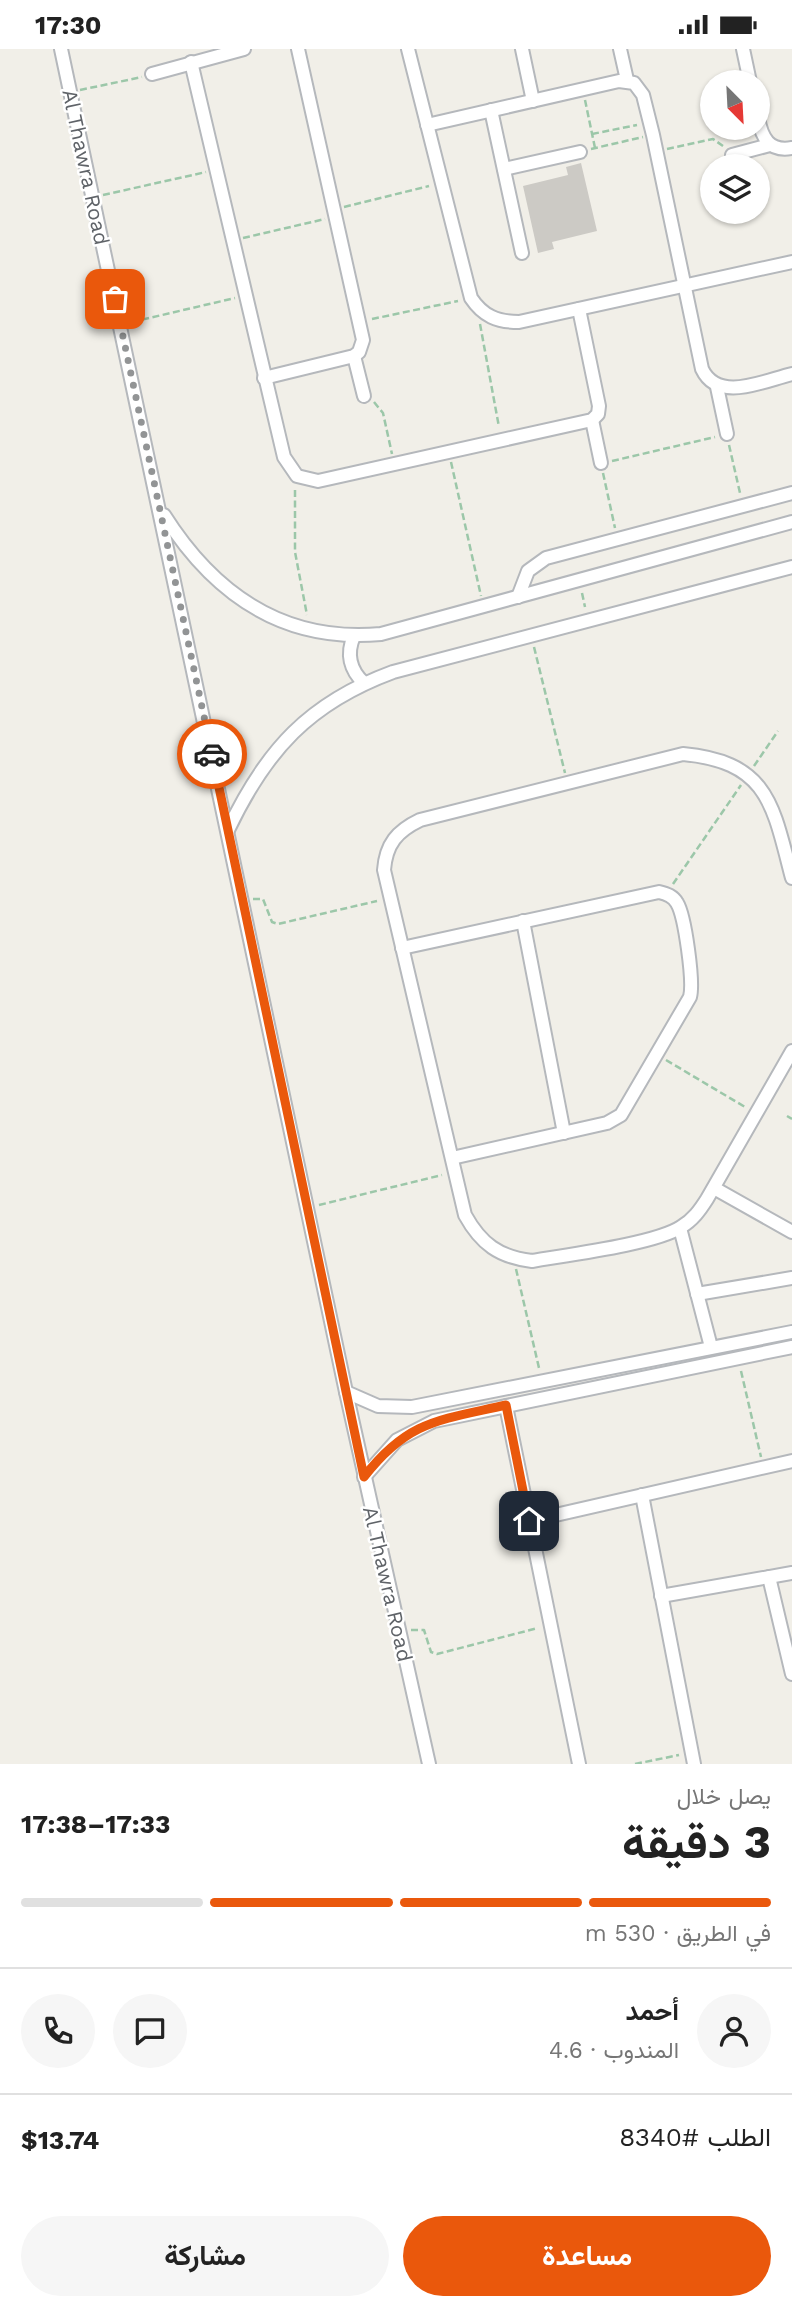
<!DOCTYPE html>
<html lang="ar">
<head>
<meta charset="utf-8">
<style>
	:root { --surface:#fff; --page:#f6f6f6; --text:#222; --muted:#767676; --line:#e0e0e0; --accent:#ea580c }
	body { margin:0; font-family:"Work Sans",Vazirmatn,sans-serif; background:var(--page); color:var(--text); direction:rtl; height:100vh; display:flex; flex-direction:column; font-size:26px; white-space:nowrap }
	* { box-sizing:border-box; margin:0 }
	p { font-size:23px; color:var(--muted) }
	.icon { flex:none; width:38px; height:38px; fill:none; stroke:currentColor; stroke-width:2; stroke-linecap:round; stroke-linejoin:round }
	.map { position:relative; height:1715px; overflow:hidden; direction:ltr }
	.panel { display:flex; flex-direction:column; background:var(--surface); flex:1 }
	.panel>* { flex:none }
	.needle { width:46px; rotate:156deg }
	.controls { position:absolute; left:700px; top:21px; display:grid; gap:14px }
	.controls a { display:grid; place-items:center; width:70px; height:70px; border-radius:50%; background:var(--surface); box-shadow:0 2px 5px #0004; font-size:35px }
	.pin { position:absolute; display:grid; place-items:center; width:60px; height:60px; color:#fff; margin:-30px; border-radius:14px; box-shadow:0 4px 10px #0006 }
	.courier { position:absolute; display:grid; place-items:center; width:70px; height:70px; margin:-35px; border:5px solid #ea580c; border-radius:50%; background:#fff; color:#222; box-shadow:0 2px 9px #0007 }
	.summary em { font-style:normal; font-weight:700 }
	.summary div { display:flex; flex-direction:column-reverse }
	.summary { display:flex; align-items:center; justify-content:space-between; height:119px; padding:0 21px }
	h1 { font-size:46px; font-weight:700; line-height:52px }
	.bar { display:grid; grid-template-columns:repeat(4,1fr); gap:10px 7px; align-content:center; height:84px; padding:0 21px }
	.bar i { height:9px; border-radius:5px; background:var(--line) }
	.bar .selected { background:var(--accent) }
	.bar p { grid-column:span 4 }
	.line { display:flex; align-items:center; gap:18px; padding:0 21px; border-top:2px solid var(--line) }
	.line div { flex:1 }
	.round { display:grid; place-items:center; flex:none; width:74px; height:74px; border-radius:37px; background:var(--page) }
	.cta { display:flex; gap:14px; margin-top:auto; padding:14px 21px }
	.cta a { flex:1; height:80px; border-radius:42px; background:var(--accent); color:#fff; font-size:28px; font-weight:700; line-height:80px; text-align:center }
	.cta a+a { background:var(--page); color:var(--text) }
	.status { display:flex; justify-content:space-between; align-items:center; height:49px; padding:0 35px; background:var(--surface); direction:ltr }
	.status svg { height:19px; fill:currentColor }
	.map>svg:first-child { display:block }
	.building { fill:#cccac5 }
	.lines { fill:none; stroke-linecap:round; stroke-linejoin:round }
	.minor-casing { stroke:#b5b8bc; stroke-width:16 }
	.path { stroke:#9cc7a9; stroke-width:2.5; stroke-dasharray:7 3.5; stroke-linecap:butt }
	.minor { stroke:#fff; stroke-width:12 }
	.done { stroke:#929495; stroke-width:7; stroke-dasharray:0 12.6 }
	.route { stroke:#ea580c; stroke-width:9 }
	.labels { text-anchor:middle; dominant-baseline:central; stroke-width:5; stroke-linejoin:round; paint-order:stroke }
	.street-label { font-size:21px; fill:#5f6368; stroke:#fff }
</style>
</head>
<body>
<div class="status"><b>17:30</b><svg viewBox="0 0 49 12"><path d="M0 12V9h3v3zM5 12V6h3v6zM10 12V3h3v9zM15 12V0h3v12zM26 1h20v11H26zM47 4h2v5h-2z"/></svg></div>
<div class="map">
<svg width="792" height="1715" viewBox="0 0 792 1715">
	<rect width="100%" height="100%" fill="#f1efe8"/>
	<path class="building" d="M 581,114 L 597,182 L 552,193 L 554,200 L 538,204 L 523,137 L 568,126 L 566,118 Z"/>
	<g class="lines">
		<defs>
			<g id="minor">
				<path d="M 61,0 L 346,1343 L 429,1715"/>
				<path d="M 408,0 L 471,249 C 483,267 497,273 519,273 L 792,213"/>
				<path d="M 522,0 L 533,52"/>
				<path d="M 620,0 L 627,31"/>
				<path d="M 743,0 L 750,33"/>
				<path d="M 191,13 L 284,408 L 297,427 L 318,432 L 592,371 L 598,365 L 599,357 L 579,260"/>
				<path d="M 152,25 L 244,0"/>
				<path d="M 491,61 L 522,204"/>
				<path d="M 758,69 C 762,89 769,103 792,99"/>
				<path d="M 427,76 L 619,32 L 634,34 L 643,46 L 653,86 L 702,320 C 718,354 763,332 792,325"/>
				<path d="M 732,106 L 770,96"/>
				<path d="M 504,120 L 580,103"/>
				<path d="M 354,307 L 364,347"/>
				<path d="M 264,329 L 354,307 L 359,303 L 363,291 L 298,0"/>
				<path d="M 717,338 L 727,385"/>
				<path d="M 592,371 L 601,414"/>
				<path d="M 164,466 C 214,545 284,594 381,585 L 792,473"/>
				<path d="M 518,548 L 528,522 L 546,509 L 792,444"/>
				<path d="M 354,587 C 346,605 350,621 364,634"/>
				<path d="M 228,781 C 266,701 309,654 393,623 L 792,518"/>
				<path d="M 792,829 C 773,757 769,713 683,705 L 420,771 C 397,782 386,795 384,821 L 465,1166 C 481,1195 499,1208 532,1212 C 566,1206 655,1195 681,1178 C 693,1171 700,1161 707,1150 L 792,1002"/>
				<path d="M 523,872 L 564,1084"/>
				<path d="M 402,899 L 659,843 C 667,845 673,847 677,854 C 685,867 694,933 690,948 L 621,1066 L 607,1074 L 452,1109"/>
				<path d="M 714,1139 L 792,1183"/>
				<path d="M 680,1179 L 711,1298"/>
				<path d="M 697,1245 L 792,1229"/>
				<path d="M 346,1343 L 378,1357 L 412,1358 L 792,1283"/>
				<path d="M 506,1357 L 579,1715"/>
				<path d="M 364,1428 L 397,1391 L 434,1372 L 792,1298"/>
				<path d="M 642,1446 L 694,1715"/>
				<path d="M 529,1472 L 792,1412"/>
				<path d="M 769,1528 L 792,1625"/>
				<path d="M 661,1547 L 792,1524"/>
			</g>
		</defs>
		<use href="#minor" class="minor-casing"/>
		<g class="path">
			<path d="M 80,41 L 142,28"/>
			<path d="M 585,51 L 595,99"/>
			<path d="M 592,85 L 637,76"/>
			<path d="M 591,100 L 643,88"/>
			<path d="M 667,100 L 713,90 L 723,97"/>
			<path d="M 103,146 L 206,123"/>
			<path d="M 344,158 L 429,137"/>
			<path d="M 243,189 L 325,170"/>
			<path d="M 372,270 L 458,252"/>
			<path d="M 132,273 L 235,249"/>
			<path d="M 480,275 L 499,378"/>
			<path d="M 374,353 L 383,364 L 392,405"/>
			<path d="M 729,396 L 740,444"/>
			<path d="M 612,412 L 715,388"/>
			<path d="M 451,413 L 481,547"/>
			<path d="M 603,424 L 615,479"/>
			<path d="M 295,441 L 295,503 L 307,566"/>
			<path d="M 582,544 L 585,558"/>
			<path d="M 534,598 L 565,724"/>
			<path d="M 754,717 L 778,682"/>
			<path d="M 673,835 L 741,736"/>
			<path d="M 253,850 L 263,850 L 272,873 L 278,875 L 377,852"/>
			<path d="M 666,1011 L 745,1058"/>
			<path d="M 787,1067 L 792,1070"/>
			<path d="M 319,1156 L 442,1126"/>
			<path d="M 516,1220 L 539,1319"/>
			<path d="M 741,1322 L 761,1408"/>
			<path d="M 411,1581 L 424,1581 L 431,1603 L 437,1605 L 538,1579"/>
			<path d="M 635,1715 L 679,1706"/>
		</g>
		<use href="#minor" class="minor"/>
	</g>
	<g class="lines">
		<path class="done" d="M 115,250 L 212,705"/>
		<path class="route" d="M 212,705 L 364,1428 C 408,1371 440,1371 506,1356 L 529,1472"/>
	</g>
	<g class="labels">
		<g class="street-label">
			<text transform="translate(86 118) rotate(78)">Al Thawra Road</text>
			<text transform="translate(388 1535) rotate(77)">Al Thawra Road</text>
		</g>
	</g>
</svg>
<div class="controls">
<a><svg class="needle" viewBox="-14 -14 28 28"><path d="M0-13l5 13h-10z" fill="#e53935"/><path d="M0 13l5-13h-10z" fill="#767676"/></svg></a>
<a><svg class="icon" aria-label="layers" viewBox="0 0 24 24"><path d="M12 4l9 5-9 5-9-5zM3 14l9 5 9-5"/></svg></a>
</div>
<div class="pin" style="left:115px;top:250px;background:#ea580c"><svg class="icon" aria-label="bag" viewBox="0 0 24 24"><path d="M5 8h14l-1 12H6zM9 8a3 3 0 0 1 6 0"/></svg></div>
<div class="pin" style="left:529px;top:1472px;background:#1f2937"><svg class="icon" aria-label="home" viewBox="0 0 24 24"><path d="M3 11l9-7 9 7M6 9v11h12V9"/></svg></div>
<div class="courier" style="left:212px;top:705px"><svg class="icon" aria-label="car" viewBox="0 0 24 24"><path d="M5 17H2v-5l4-1 3-4h7l3 4 3 1v5h-3M9 17h6M6 11h13"/><circle cx="7" cy="17" r="2"/><circle cx="17" cy="17" r="2"/></svg></div>
</div>
<section class="panel">
<div class="summary"><div><h1>3 دقيقة</h1><p>يصل خلال</p></div><em>17:33–17:38</em></div>
<div class="bar"><i class="selected"></i><i class="selected"></i><i class="selected"></i><i></i><p>في الطريق · 530 m</p></div>
<div class="line" style="height:126px"><a class="round"><svg class="icon" aria-label="person" viewBox="0 0 24 24"><circle cx="12" cy="8" r="4"/><path d="M4 21q1-7 8-7t8 7"/></svg></a><div><b>أحمد</b><p>المندوب · 4.6</p></div><a class="round"><svg class="icon" aria-label="chat" viewBox="0 0 24 24"><path d="M4 5h16v11H9l-5 4z"/></svg></a><a class="round"><svg class="icon" aria-label="phone" viewBox="0 0 24 24"><path d="M5 4h4l2 5-3 2q2 4 5 5l2-3 5 2v4C11 20 4 13 5 4z"/></svg></a></div>
<div class="line" style="height:91px"><div>الطلب #8340</div><b>$13.74</b></div>
<div class="cta"><a>مساعدة</a><a>مشاركة</a></div>
</section>
</body>
</html>
